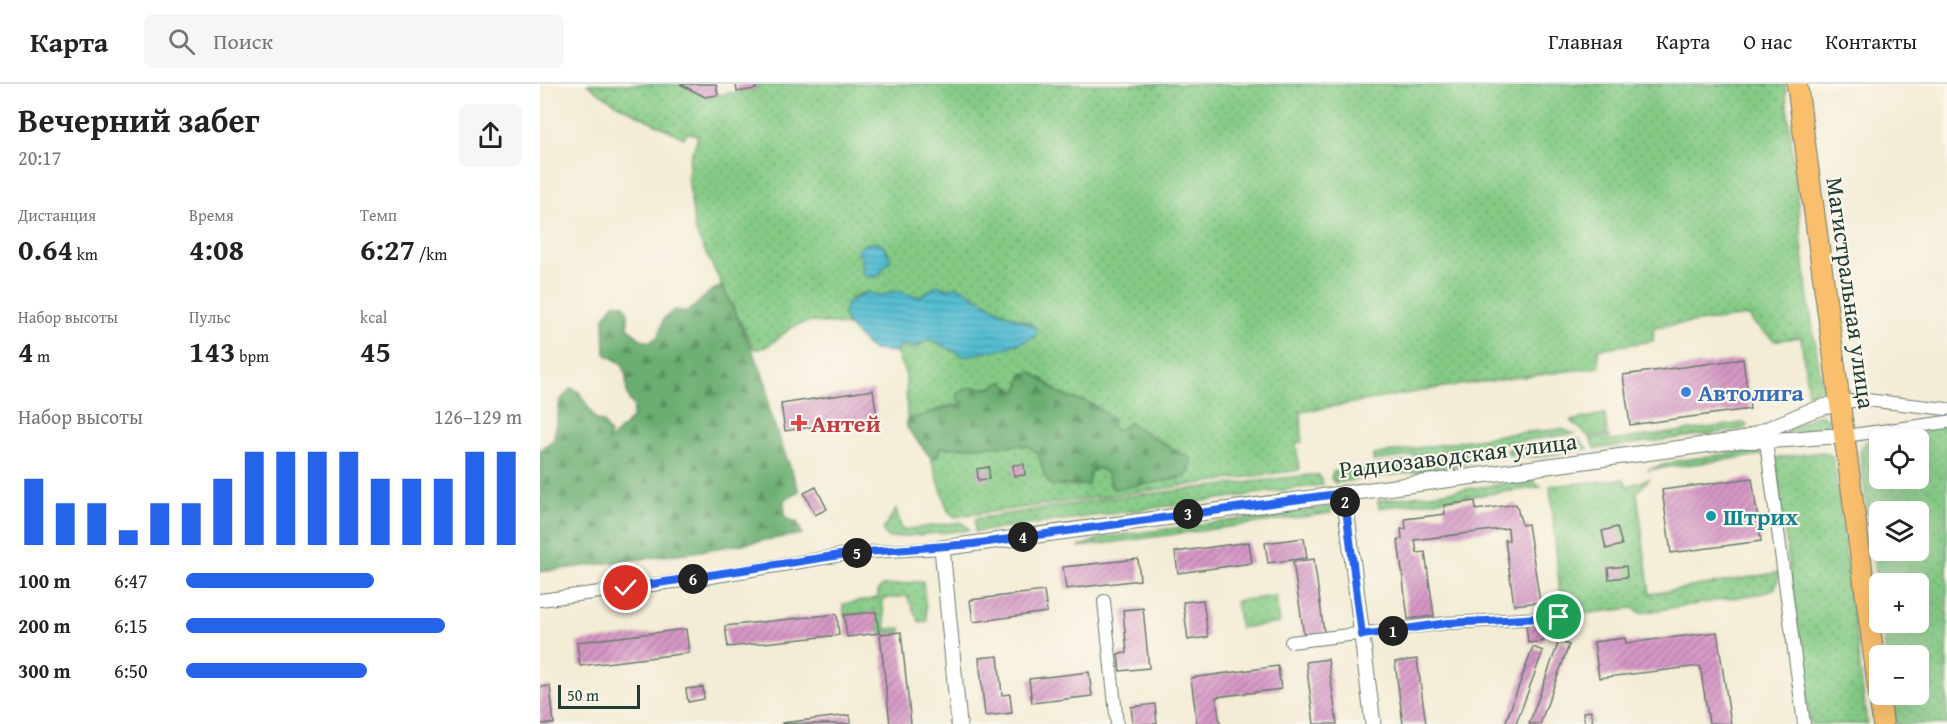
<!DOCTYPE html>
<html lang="ru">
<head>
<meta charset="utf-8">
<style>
  body { margin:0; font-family:"Gentium Book Plus",serif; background:#f6f6f6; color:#222; height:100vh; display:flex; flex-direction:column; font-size:22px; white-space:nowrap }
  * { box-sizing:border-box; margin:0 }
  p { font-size:20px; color:#767676 }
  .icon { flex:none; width:33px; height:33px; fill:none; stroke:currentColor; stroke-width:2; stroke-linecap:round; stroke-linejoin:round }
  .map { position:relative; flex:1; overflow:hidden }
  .drawer { display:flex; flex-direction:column; background:#fff; width:540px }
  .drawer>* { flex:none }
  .tools { position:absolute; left:1329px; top:345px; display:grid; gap:12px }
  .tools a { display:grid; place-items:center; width:60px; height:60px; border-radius:9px; background:#fff; box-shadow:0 6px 24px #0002; font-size:30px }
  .scale { position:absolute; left:18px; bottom:15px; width:82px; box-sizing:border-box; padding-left:6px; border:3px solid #1f3d34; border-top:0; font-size:16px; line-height:21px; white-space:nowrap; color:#1f3d34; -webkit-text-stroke:4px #fbf7ec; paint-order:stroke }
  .pin { position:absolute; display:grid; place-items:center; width:51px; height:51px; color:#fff; margin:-26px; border:3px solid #fff; border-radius:50%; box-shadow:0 2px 6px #0007 }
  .km { position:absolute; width:30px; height:30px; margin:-15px; border-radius:50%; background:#222; color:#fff; font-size:16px; line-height:30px; text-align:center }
  .round { display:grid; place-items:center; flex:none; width:63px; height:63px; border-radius:9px; background:#f6f6f6 }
  .head { display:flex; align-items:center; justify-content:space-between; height:102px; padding:0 18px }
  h1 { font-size:33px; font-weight:700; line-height:45px }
  .metrics { display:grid; grid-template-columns:repeat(3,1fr); gap:9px; height:102px; padding:6px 18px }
  .metrics div { display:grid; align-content:center }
  .metrics b { font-size:30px; font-weight:700 }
  .metrics small { font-size:16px; font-weight:400 }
  .metrics p { font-size:16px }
  .chart { height:168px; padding:12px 18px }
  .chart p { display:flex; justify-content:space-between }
  .chart svg { width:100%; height:108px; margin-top:6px; stroke:#2563eb; stroke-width:6 }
  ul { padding:0 18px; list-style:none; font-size:20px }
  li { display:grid; grid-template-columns:96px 72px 1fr; align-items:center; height:45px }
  li i { height:15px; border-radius:8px; background:#2563eb }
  header { display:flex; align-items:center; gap:36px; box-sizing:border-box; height:84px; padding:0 30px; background:#fff; border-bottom:2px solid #e0e0e0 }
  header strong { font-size:28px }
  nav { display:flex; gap:33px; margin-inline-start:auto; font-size:21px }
  .search { width:420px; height:54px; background:#f6f6f6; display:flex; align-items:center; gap:15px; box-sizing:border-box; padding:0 21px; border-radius:9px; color:#767676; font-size:22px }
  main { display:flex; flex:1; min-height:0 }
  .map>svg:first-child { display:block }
  .grass { fill:url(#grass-dots); stroke:#52845c; stroke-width:1.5; fill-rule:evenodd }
  .forest { fill:url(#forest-firs); stroke:#457653; stroke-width:1.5 }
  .water { fill:url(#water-rules); stroke:#3a7e84; stroke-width:1.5 }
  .building { fill:url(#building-hatch) }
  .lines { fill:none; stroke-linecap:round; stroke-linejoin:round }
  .minor-casing { stroke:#697a6d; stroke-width:14 }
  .tertiary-casing { stroke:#697a6d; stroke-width:17 }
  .trunk-casing { stroke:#697a6d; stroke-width:22 }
  .minor { stroke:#fff; stroke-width:12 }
  .tertiary { stroke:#fff; stroke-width:15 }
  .trunk { stroke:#f9bf6d; stroke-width:20 }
  .route-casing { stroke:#fff; stroke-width:12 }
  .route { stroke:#2563eb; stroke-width:8 }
  .shop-dot { fill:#3f7fe0; stroke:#fbf7ec; stroke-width:2 }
  .health-dot { fill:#e0444e; stroke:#fbf7ec; stroke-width:2 }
  .culture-dot { fill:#0f9aa8; stroke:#fbf7ec; stroke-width:2 }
  .labels { text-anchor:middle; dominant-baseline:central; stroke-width:4.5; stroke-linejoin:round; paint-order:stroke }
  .street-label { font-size:24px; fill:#1f3d34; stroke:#fbf7ec }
  .shop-label { font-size:24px; font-weight:bold; fill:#366cbe; stroke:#fbf7ec; text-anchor:start }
  .health-label { font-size:24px; font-weight:bold; fill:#be3a42; stroke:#fbf7ec; text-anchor:start }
  .culture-label { font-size:24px; font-weight:bold; fill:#0d838f; stroke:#fbf7ec; text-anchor:start }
</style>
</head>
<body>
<header>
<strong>Карта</strong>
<div class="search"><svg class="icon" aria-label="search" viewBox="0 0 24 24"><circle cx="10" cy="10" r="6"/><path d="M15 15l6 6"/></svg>Поиск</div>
<nav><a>Главная</a><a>Карта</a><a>О нас</a><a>Контакты</a></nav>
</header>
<main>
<section class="drawer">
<div class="head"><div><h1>Вечерний забег</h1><p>20:17</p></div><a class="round"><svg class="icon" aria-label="share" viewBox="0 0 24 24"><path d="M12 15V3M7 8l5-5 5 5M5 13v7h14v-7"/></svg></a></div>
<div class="metrics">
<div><p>Дистанция</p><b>0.64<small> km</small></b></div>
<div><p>Время</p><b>4:08</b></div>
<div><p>Темп</p><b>6:27<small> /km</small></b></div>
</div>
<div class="metrics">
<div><p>Набор высоты</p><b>4<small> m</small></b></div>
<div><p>Пульс</p><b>143<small> bpm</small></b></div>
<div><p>kcal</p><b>45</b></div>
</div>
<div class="chart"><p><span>Набор высоты</span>126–129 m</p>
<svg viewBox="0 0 160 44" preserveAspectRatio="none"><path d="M5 44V17M15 44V27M25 44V27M35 44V38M45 44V27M55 44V27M65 44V17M75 44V6M85 44V6M95 44V6M105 44V6M115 44V17M125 44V17M135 44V17M145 44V6M155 44V6"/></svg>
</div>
<ul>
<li><b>100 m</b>6:47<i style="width:56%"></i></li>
<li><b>200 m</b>6:15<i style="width:77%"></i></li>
<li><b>300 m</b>6:50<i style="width:54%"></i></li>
</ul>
</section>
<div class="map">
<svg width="1407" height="640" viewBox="0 0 1407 640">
  <defs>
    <pattern id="grass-dots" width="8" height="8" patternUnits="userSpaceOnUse" patternTransform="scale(1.5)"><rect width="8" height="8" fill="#84ca85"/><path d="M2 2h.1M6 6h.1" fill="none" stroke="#6ba56e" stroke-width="1.8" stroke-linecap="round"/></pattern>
    <pattern id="forest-firs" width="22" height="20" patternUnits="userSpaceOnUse" patternTransform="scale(1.5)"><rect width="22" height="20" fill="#6bae72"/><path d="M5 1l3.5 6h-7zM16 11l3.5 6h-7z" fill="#578f5e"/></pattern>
    <pattern id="water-rules" width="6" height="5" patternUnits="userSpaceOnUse" patternTransform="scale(1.5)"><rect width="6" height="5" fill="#56bed3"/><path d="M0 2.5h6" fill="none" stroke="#479cac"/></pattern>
    <pattern id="building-hatch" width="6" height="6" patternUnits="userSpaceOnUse" patternTransform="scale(1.5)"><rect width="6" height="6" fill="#d697c5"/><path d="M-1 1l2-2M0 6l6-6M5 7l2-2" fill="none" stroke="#ad7ca1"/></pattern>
  </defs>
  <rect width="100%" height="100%" fill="#fbf7ec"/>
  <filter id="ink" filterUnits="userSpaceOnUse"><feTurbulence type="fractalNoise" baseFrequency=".0167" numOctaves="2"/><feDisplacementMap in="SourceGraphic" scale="12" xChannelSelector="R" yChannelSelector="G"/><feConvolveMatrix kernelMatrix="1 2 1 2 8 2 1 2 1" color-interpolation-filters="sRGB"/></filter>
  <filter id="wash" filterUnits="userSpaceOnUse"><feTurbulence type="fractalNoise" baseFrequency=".008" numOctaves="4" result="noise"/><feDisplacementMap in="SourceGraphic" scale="24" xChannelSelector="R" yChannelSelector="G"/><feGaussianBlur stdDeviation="1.35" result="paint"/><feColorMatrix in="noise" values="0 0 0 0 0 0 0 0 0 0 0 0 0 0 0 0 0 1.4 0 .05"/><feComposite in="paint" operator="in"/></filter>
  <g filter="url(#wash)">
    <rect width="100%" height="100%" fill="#f3ecd6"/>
    <!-- grass -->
    <g class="grass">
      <path d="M47,0h93l25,13 51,-8 -1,-5h1030l23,215 15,89 -15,6 -7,-57 -26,4 -21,-17 -5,-8 -95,11 -1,14 -55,8 1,18 -155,20 -143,25 1,30 -6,1 3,27 -344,47 -7,-6 -17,-53 6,-1 3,-9 84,-3c25,8 12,26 27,40l28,1 10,-8 1,-6 7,-4c14,4 10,11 16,21l70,-11 7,-6v-13l-61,-36 -12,8 -5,-5 1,-7 -21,-15 -30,-9 -20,-17 -20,-4 -4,17 -20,-8 -32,20 -22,4 -37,15 -1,-47 -10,-23 4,-6 17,1 9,-7h6l32,16 38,-7 33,-12 -3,-13 -32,-13 -43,-25 -11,3 -8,-3 -19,11 -24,-6 -13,5 -20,-3 -12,7 -4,18 2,8c-7,-1 -38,-5 -44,-3 -20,3 -30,27 -50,26l-59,-118 -7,-55 2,-18 8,-20 -3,-4 -8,-1 -3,5 -66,-33zM339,159l9,8 -7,20 -20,-6 1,-19z"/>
      <path d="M1065,330l2,20 -19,2 -17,-15z"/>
      <path d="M1281,330l8,6 -5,8 -52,7z"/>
      <path d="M1203,339l4,2 -2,4 -150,20 -5,-11 19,-2 1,5z"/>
      <path d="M1407,340v300h-52l-4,-29 27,-1v-38l-32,-1 -4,-32 36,-1v-38h-38l-1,18 -19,-149 5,-10 9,-6zM1340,356h38v38h-38zM1340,428h38v38h-38z"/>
      <path d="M1022,345l12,5 -201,27v-6l134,-21z"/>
      <path d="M1039,355l9,10 -51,8 -28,-2 -2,-4 3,-3z"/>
      <path d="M1216,366l6,5 -115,15 29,-9z"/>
      <path d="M1283,368l9,4 2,6 33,262h-57l-35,-266z"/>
      <path d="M926,369l8,7 -23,7 -77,10 -1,-9 2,-2z"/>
      <path d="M823,384l3,10 -31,5 -4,-5 2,-6z"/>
      <path d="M770,391h9l4,10 -348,47v-13l137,-21z"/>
      <path d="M1084,395l3,7 22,-7 -12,13 13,102 131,-22 -6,16 -11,5 -123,20 -8,-5 -61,7 -11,-9 -11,-120z"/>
      <path d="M992,396l10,7 -163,21 -1,-7z"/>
      <path d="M790,423l1,6 -252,34 22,-9z"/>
      <path d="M356,425l6,21 60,-8 7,8 -81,8 -5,-8z"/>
      <path d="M383,497l4,40 -8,1 -12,-26 -25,3 4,30 15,-1v4l-21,2 -4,-22 -32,3 -1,-11 35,-6v-8l5,-4z"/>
      <path d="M736,512l3,27 -39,5 -4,-27z"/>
    </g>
    <!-- forest -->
    <g class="forest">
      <path d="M182,202l37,79 8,21 2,25 30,80 -15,9 1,17 13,6 4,11 -108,18 -154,20v-122l14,-11 6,-38 11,-13 8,4 17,28 7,2 7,12 -2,8 24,-24 2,-12c-13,-12 -3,-28 -12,-42 -4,-4 -12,-6 -17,-10l-1,-37 10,-13h10l4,9v14l11,11 9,4 10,-5 6,-19 11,-8 13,2 23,-21z"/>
      <path d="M492,288l30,23 30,9 21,15 -1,7 5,5 12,-8 62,36 -1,13c-11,9 -59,14 -77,17 -6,-10 -2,-17 -16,-21l-7,4 -2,13h-37c-15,-14 -2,-32 -27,-40l-84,3 -3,9 -6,1 -24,-30v-6l5,-4 53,-15 -7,-3 -1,-5c10,-10 21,-8 33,-6l8,-6 5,-1 11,10 4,-1 4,-17z"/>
    </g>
    <!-- water -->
    <g class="water">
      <path d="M334,158l10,4 7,14 -10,11v3l-7,4 -11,-3 -1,-17 -5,-6 5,-6z"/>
      <path d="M398,201l8,4 11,-3 43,25 37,17 -2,9 -33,12 -38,7 -32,-16h-6l-14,9 -8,-5 -4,1 -4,7 -23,-2 -5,-3 -22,-24 -2,-10 3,-10 20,-11 14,4 14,-5 24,6z"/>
    </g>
    <g id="blocks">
      <!-- building -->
      <g class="building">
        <path d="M140,0h36l2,11 -13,2z"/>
        <path d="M196,0h19l1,5 -19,3z"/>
        <path d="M1203,275l7,50 -120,16 -7,-50z"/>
        <path d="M333,306l4,27 -92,14 -4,-27z"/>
        <path d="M484,380l1,11 -11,1 -1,-11z"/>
        <path d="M449,383v12l-11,1 -1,-11z"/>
        <path d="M1212,394l9,63 -90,12 -9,-63z"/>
        <path d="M276,403l11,22 -12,6 -11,-22z"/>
        <path d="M935,417l1,9 40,-6 6,21 6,-1 12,78 -26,3 -9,-65h4l-1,-12 -93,12 2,13 8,-1 9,64 -26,3 -10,-79 4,-1 -1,-10h5l-1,-10 40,-5 -1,-9z"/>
        <path d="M1077,443l5,18 -16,4 -4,-18z"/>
        <path d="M764,454l3,20 -39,5 -3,-20z"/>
        <path d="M709,458l3,21 -74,10 -3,-21z"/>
        <path d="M598,475l2,21 -74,9 -3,-22z"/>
        <path d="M774,475l10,74 -20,3 -11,-74z"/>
        <path d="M1086,482l1,11 -18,2 -1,-11z"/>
        <path d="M504,507l3,21 -74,10 -3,-22z"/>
        <path d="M663,516l5,37 -20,3 -5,-38z"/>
        <path d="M603,524l6,60 -29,3 -2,-17 9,-1 -4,-43z"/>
        <path d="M336,528l3,21 -32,4 -3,-22z"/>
        <path d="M297,530l2,21 -111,12 -3,-21z"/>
        <path d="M1016,539l1,10 -10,1 -1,-10z"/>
        <path d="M1003,540l1,17 -16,2 -2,-18z"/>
        <path d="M146,545l3,24 -109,13 -3,-24z"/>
        <path d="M361,548l10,92h-21l-10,-90z"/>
        <path d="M1177,548l14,92 -22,-1 -9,-57 -101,12 -5,-36 31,-4 1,5z"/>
        <path d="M1019,557l10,4 -29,79h-11z"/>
        <path d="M993,563l10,4 -27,73h-11z"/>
        <path d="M458,572l4,39 8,-1 2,19 -27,3 -6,-58z"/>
        <path d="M788,575l9,65h-23l-8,-62z"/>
        <path d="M877,575l9,65h-23l-8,-62z"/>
        <path d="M738,582l3,23 -65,8 4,27h-23l-6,-46z"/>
        <path d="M549,588l3,24 -60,7 -3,-24z"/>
        <path d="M10,602l4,38h-14v-37z"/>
        <path d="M163,603l1,12 -16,3 -2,-13z"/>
        <path d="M615,620l2,20h-24l-2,-17z"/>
        <path d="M1051,627l2,13h-8l-2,-12z"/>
        <path d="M310,631l1,9h-69v-1z"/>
      </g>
    </g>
  </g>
  <g filter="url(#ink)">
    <use href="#blocks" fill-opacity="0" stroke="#697a6d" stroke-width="1.5"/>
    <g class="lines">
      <defs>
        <g id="minor">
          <path d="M1300,318l26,-2 81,9"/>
          <path d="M1305,352l102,-14"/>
          <path d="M1226,358l38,282"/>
          <path d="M0,516l171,-23 142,-24 89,-5"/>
          <path d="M564,517l13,123"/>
          <path d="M751,558l156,-19 112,-6"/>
        </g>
        <g id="tertiary">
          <path d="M1204,355l64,-27 32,-10"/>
          <path d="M804,409l29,231"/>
          <path d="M419,640l-17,-176 799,-108c35,3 69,-4 104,-4"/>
        </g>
        <path id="trunk" d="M1257,0l86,640"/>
      </defs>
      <!-- minor casing -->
      <use href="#minor" class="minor-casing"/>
      <!-- tertiary casing -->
      <use href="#tertiary" class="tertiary-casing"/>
      <!-- trunk casing -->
      <use href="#trunk" class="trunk-casing"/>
      <!-- minor -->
      <use href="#minor" class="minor"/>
      <!-- tertiary -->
      <use href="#tertiary" class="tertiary"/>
      <!-- trunk -->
      <use href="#trunk" class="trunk"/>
    </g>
  </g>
  <g class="lines" filter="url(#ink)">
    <defs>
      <path id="route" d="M86,504l227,-35 120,-9 371,-51 18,142 86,-12 111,-6"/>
    </defs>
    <!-- route casing -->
    <use href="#route" class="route-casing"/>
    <!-- route -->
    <use href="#route" class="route"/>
  </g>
  <!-- markers -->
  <circle class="shop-dot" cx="1146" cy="308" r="6"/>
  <path class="health-dot" d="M256 330h6v6h6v6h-6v6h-6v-6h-6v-6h6z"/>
  <circle class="culture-dot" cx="1171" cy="432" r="6"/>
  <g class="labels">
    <!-- street labels -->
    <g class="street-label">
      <text transform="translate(1311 209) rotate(82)">Магистральная улица</text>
      <text transform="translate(918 371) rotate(-7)">Радиозаводская улица</text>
    </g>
    <!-- shop labels -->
    <g class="shop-label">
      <text x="1158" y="308">Автолига</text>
    </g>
    <!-- health labels -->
    <g class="health-label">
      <text x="271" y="339">Антей</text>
    </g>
    <!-- culture labels -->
    <g class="culture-label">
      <text x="1183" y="432">Штрих</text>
    </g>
  </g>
</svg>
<div class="tools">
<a><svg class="icon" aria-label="locate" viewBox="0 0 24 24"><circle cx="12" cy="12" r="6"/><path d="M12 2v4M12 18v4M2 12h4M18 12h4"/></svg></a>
<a><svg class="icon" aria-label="layers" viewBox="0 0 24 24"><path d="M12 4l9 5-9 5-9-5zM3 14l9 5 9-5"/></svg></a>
<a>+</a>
<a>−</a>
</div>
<div class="scale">50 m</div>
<div class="pin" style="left:1019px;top:533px;background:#1e9e55"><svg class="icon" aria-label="arrive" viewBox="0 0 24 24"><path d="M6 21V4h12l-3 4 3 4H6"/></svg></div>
<div class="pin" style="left:86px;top:504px;background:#d93025"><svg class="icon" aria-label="check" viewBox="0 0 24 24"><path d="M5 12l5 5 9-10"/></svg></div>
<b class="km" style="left:853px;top:547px">1</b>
<b class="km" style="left:805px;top:418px">2</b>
<b class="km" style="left:648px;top:430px">3</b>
<b class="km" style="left:483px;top:453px">4</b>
<b class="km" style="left:317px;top:469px">5</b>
<b class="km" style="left:153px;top:495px">6</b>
</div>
</main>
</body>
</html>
